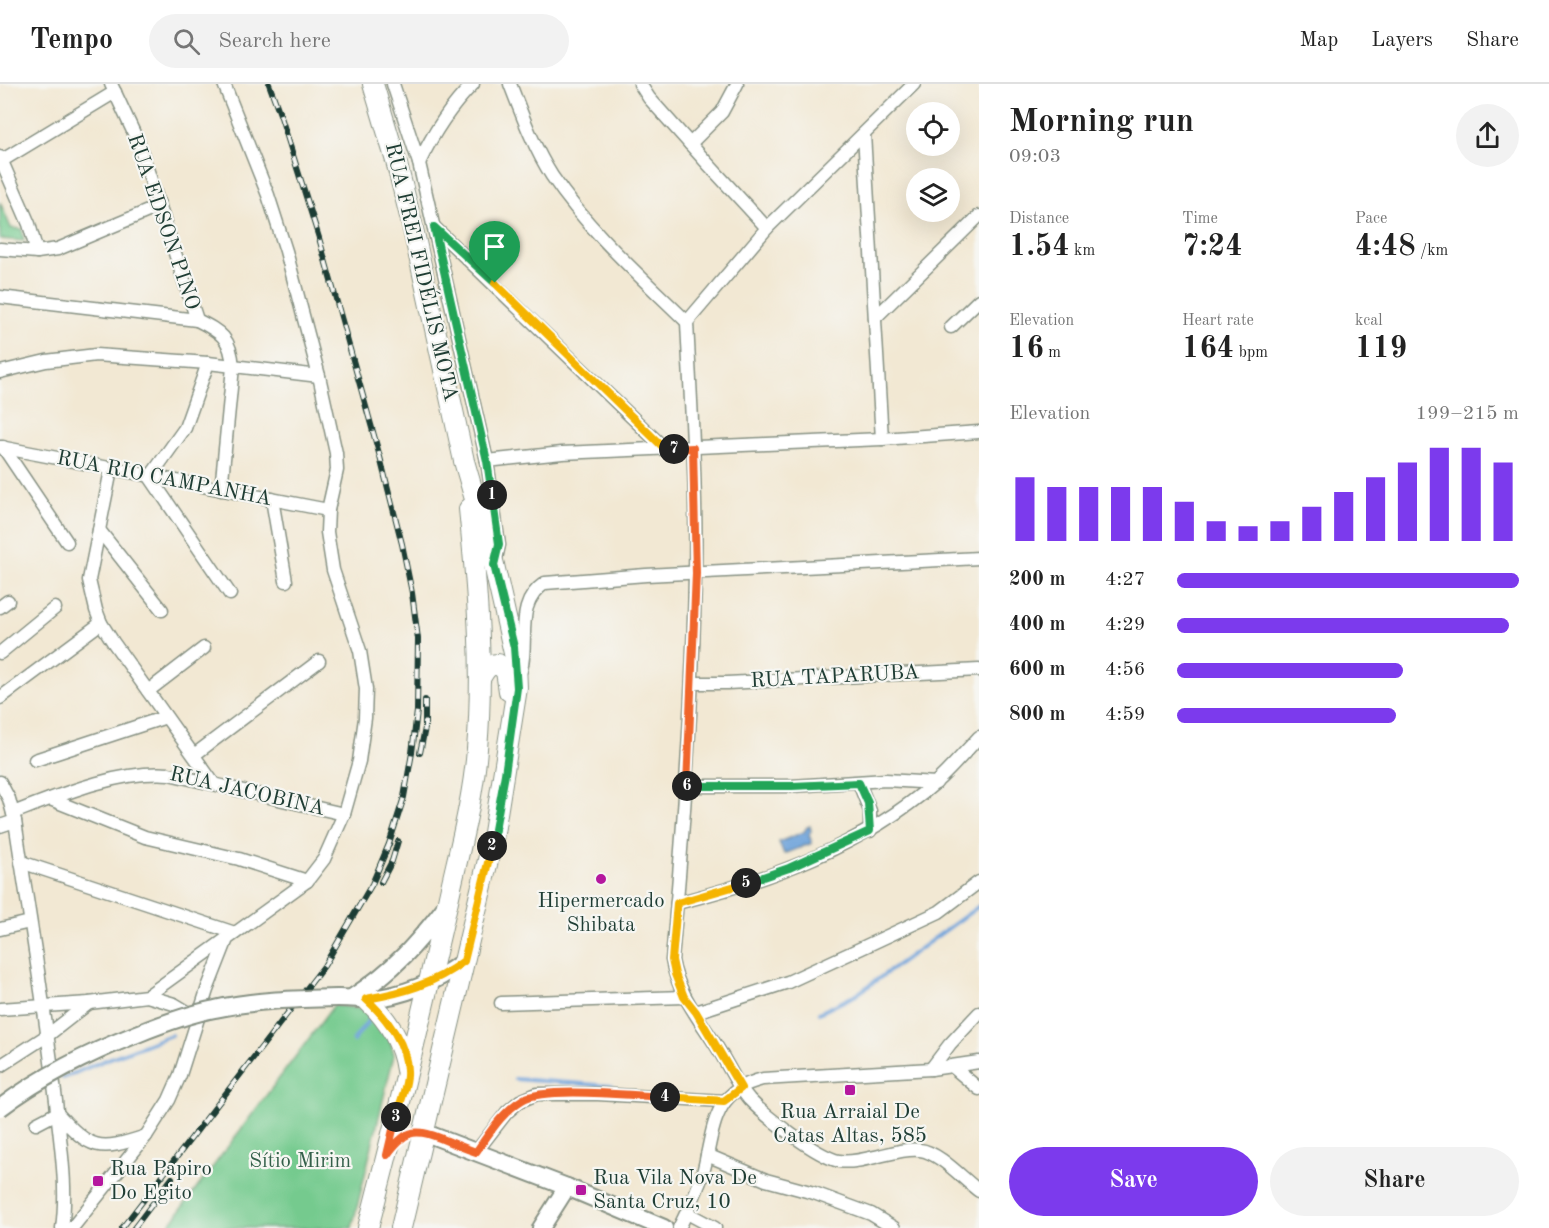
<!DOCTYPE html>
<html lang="en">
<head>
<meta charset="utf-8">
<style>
  body { margin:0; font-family:"Old Standard TT",serif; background:#f2f2f2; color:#222; height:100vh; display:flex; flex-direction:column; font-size:22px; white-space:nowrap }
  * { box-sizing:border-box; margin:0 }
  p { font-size:20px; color:#767676 }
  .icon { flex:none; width:33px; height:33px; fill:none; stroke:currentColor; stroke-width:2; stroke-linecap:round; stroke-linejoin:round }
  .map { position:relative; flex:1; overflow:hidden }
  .panel { display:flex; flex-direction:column; background:#fff; width:570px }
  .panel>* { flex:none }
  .tools { position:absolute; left:906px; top:18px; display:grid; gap:12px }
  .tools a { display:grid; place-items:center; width:54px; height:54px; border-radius:50%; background:#fff; box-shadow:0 6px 24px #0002; font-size:30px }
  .pin { position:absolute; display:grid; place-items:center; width:51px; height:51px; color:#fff; margin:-62px -26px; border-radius:50% 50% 50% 0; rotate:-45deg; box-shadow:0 0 6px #0007 }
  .pin .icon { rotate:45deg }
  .km { position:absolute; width:30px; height:30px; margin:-15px; border-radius:50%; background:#222; color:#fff; font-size:16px; line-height:30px; text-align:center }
  .round { display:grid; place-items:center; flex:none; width:63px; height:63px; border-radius:32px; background:#f2f2f2 }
  .headline { display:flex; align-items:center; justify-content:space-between; height:102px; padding:0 30px }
  h1 { font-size:33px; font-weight:800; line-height:45px }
  .stats { display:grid; grid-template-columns:repeat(3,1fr); gap:9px; height:102px; padding:6px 30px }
  .stats div { display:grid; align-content:center }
  .stats b { font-size:30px; font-weight:800 }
  .stats small { font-size:16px; font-weight:400 }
  .stats p { font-size:16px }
  .chart { height:168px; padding:12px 30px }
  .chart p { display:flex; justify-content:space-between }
  .chart svg { width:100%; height:108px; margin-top:6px; stroke:#7c3aed; stroke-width:6 }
  .primary-button { display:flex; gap:12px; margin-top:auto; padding:12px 30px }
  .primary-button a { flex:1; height:69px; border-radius:36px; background:#7c3aed; color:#fff; font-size:24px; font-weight:800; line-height:69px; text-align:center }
  .primary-button a+a { background:#f2f2f2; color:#222 }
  ul { padding:0 30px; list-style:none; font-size:20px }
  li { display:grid; grid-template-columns:96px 72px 1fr; align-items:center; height:45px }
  li i { height:15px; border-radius:8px; background:#7c3aed }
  header { display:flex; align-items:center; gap:36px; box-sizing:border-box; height:84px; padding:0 30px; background:#fff; border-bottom:2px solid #e0e0e0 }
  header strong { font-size:28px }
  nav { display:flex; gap:33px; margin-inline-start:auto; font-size:21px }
  .search { width:420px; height:54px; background:#f2f2f2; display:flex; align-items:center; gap:15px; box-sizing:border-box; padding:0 21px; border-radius:33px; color:#767676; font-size:22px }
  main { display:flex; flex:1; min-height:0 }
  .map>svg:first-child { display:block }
  .green { fill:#74ca8e; stroke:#4a8461; stroke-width:1.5 }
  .water { fill:#6da2da; stroke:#467087; stroke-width:1.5 }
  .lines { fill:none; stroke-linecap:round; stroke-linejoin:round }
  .stream { stroke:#6da2da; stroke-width:4 }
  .minor-casing { stroke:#889284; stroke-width:15 }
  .tertiary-casing { stroke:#889284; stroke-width:20 }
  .primary-casing { stroke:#889284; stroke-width:22 }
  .minor { stroke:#fff; stroke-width:12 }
  .tertiary { stroke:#fff; stroke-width:16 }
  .primary { stroke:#fff; stroke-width:20 }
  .rail-casing { stroke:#1f3d34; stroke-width:6 }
  .rail { stroke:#f6f6f2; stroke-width:4; stroke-dasharray:11; stroke-linecap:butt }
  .tertiary-bridge-casing { stroke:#889284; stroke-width:20; stroke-linecap:butt }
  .tertiary-bridge { stroke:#fff; stroke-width:16 }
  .split-1-casing { stroke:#fff; stroke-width:12 }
  .split-2-casing { stroke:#fff; stroke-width:12 }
  .split-3-casing { stroke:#fff; stroke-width:12 }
  .split-4-casing { stroke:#fff; stroke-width:12 }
  .split-5-casing { stroke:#fff; stroke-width:12 }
  .split-6-casing { stroke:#fff; stroke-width:12 }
  .split-7-casing { stroke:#fff; stroke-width:12 }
  .split-8-casing { stroke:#fff; stroke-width:12 }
  .split-1 { stroke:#22a559; stroke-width:8 }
  .split-2 { stroke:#22a559; stroke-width:8 }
  .split-3 { stroke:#f5b400; stroke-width:8 }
  .split-4 { stroke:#f0652b; stroke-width:8 }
  .split-5 { stroke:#f5b400; stroke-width:8 }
  .split-6 { stroke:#22a559; stroke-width:8 }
  .split-7 { stroke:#f0652b; stroke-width:8 }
  .split-8 { stroke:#f5b400; stroke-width:8 }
  .poi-dot { fill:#b5179e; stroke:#f6f6f2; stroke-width:2 }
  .labels { text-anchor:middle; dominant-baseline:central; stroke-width:4.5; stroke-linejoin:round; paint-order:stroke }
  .street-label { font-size:21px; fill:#1f3d34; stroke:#f6f6f2 }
  .poi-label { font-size:21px; fill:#1f3d34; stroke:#f6f6f2 }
  .park-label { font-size:21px; fill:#34604a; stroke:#f6f6f2 }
</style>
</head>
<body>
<header>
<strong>Tempo</strong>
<div class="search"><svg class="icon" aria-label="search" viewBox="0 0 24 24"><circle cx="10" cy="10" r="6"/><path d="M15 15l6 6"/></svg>Search here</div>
<nav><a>Map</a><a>Layers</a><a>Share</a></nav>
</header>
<main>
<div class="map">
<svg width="979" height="1144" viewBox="0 0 979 1144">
  <rect width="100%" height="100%" fill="#f6f6f2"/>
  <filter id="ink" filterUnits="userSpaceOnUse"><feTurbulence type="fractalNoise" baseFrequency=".0167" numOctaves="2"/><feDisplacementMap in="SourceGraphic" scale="12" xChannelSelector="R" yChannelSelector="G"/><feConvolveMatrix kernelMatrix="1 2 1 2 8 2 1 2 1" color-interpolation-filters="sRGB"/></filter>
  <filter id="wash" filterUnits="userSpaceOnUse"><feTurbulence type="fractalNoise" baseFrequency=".008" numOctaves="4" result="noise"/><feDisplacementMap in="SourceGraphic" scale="24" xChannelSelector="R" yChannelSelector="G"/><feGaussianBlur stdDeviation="1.35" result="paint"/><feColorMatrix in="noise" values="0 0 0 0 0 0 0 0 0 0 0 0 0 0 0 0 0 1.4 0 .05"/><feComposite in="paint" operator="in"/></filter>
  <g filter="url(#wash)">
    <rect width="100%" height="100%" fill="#f2e8d3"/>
    <!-- green -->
    <g class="green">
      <path d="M0,118l11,26 11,1 2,12 -24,-2z"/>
      <path d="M334,921l28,4 23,10 9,36 -42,173h-185z"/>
    </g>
    <!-- water -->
    <path class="water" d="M810,742l1,5 -2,4 3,8 -28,11 -5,-12 25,-10 3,-5z"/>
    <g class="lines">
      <!-- stream -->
      <g class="stream">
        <path d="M819,929l37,-18 123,-89"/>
        <path d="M353,957l18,-24"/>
        <path d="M63,994l45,-19 63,-24"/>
        <path d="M515,995l96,7"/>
      </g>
    </g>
  </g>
  <g filter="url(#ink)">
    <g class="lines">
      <defs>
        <g id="minor">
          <path d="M111,0l28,60 58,176c24,12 34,18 36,47l-12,123"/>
          <path d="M393,0l26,79 68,298 12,84 -3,14"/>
          <path d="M510,0c12,31 24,64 42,92 37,55 88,100 135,146"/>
          <path d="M640,0l9,14 59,66 59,64"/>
          <path d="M914,0l-147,144 -80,94c4,84 10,169 8,253 -2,129 -12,257 -23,385 6,35 30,62 48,92 9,15 17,33 29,47 16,17 67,57 90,62 13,2 27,-2 40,-5 13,-3 28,-8 41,-6 19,2 44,30 59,41"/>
          <path d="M864,50l18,305"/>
          <path d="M690,60l32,-32 15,-28"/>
          <path d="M0,73l29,67 8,28"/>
          <path d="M1,77l114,-69"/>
          <path d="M419,79c14,-30 30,-55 54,-79"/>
          <path d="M434,143l232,223"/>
          <path d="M0,165l37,3 21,-3 102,-43"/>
          <path d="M0,213l197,23"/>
          <path d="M875,234l104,-102"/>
          <path d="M951,243l28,-27"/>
          <path d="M208,279l-23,65 -35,49 80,117"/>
          <path d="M0,288l46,-11 50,-6 112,8 111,13"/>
          <path d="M0,363l328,63"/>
          <path d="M3,363l64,95"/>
          <path d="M487,377l75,-8 320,-14 97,-7"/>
          <path d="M111,386l-22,110 7,30 5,13 12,19 101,142"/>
          <path d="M272,415l14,82"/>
          <path d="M99,446l63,80"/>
          <path d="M0,523l8,-6"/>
          <path d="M0,569l55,-45"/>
          <path d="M521,586c8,-32 -7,-66 24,-87l101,-8 333,-17"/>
          <path d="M692,599h35l252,-13"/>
          <path d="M148,607l56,-43"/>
          <path d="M0,614l101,-75"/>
          <path d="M194,671l125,-94"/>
          <path d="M35,676l131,-43"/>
          <path d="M0,698l9,17 6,22c14,93 30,187 41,280 4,42 12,85 6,127"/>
          <path d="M859,699l11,28v20"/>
          <path d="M686,702h106l94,-6 50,3"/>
          <path d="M50,715l95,38 94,22 68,22"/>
          <path d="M13,729c47,-18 106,-43 156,-39l175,40"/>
          <path d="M0,742l15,-5"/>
          <path d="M21,778l214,71"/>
          <path d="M677,819c92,-23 186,-57 258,-120 16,-14 30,-31 44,-46"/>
          <path d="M0,845l30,-7"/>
          <path d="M147,912l79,-57"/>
          <path d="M501,919l183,-6"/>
          <path d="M0,925l89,-6 58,-7 27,8 20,12"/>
          <path d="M696,928l92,-30 78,-36 73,-34 40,-30"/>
          <path d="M0,982l48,-31 41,-32"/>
          <path d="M953,983l26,22"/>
          <path d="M931,985l19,-25 29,-31"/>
          <path d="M57,1029c34,37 41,39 89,23"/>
          <path d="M36,1040l21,-11"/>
          <path d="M476,1068l31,-40 13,-11 17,-7h61l126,7"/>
          <path d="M707,1071l59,25 48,13 57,21 23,14"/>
          <path d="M687,1129l28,15"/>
          <path d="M72,1144l74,-92 23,-36 11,-25 27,-85 20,-51 80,-58 17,-22 20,-45 15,-53 6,-43 1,-29 -6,-38 -27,-81 -6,-38 1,-22 9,-40 -1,-17 -17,-77 -33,-125 -18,-56 -44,-111"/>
          <path d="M679,1144c9,-18 18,-36 24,-55 11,-42 8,-82 60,-94l168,-10 48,-7"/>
        </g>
        <g id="tertiary">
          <path d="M353,913c41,-27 64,-53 93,-91"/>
          <path d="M338,914c10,0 19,1 29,1 35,-2 70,-17 97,-38"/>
          <path d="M423,1048l144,55 97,41"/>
          <path d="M541,1144l26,-41"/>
        </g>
        <g id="primary">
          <path d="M373,0l23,77 16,63 52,237 30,104 22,97 1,26 -24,151 -92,389"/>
          <path d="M480,595c4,-8 8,-15 18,-15l8,7 3,20"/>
          <path d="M366,915c22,20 36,42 40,71"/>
          <path d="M368,1144c28,-107 54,-215 79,-323 11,-51 26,-103 30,-156 7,-80 0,-161 -8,-240"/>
        </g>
      </defs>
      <!-- minor casing -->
      <use href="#minor" class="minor-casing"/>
      <!-- tertiary casing -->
      <use href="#tertiary" class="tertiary-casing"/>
      <!-- primary casing -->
      <use href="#primary" class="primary-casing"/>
      <!-- minor -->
      <use href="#minor" class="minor"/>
      <!-- tertiary -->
      <use href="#tertiary" class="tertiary"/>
      <!-- primary -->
      <use href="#primary" class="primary"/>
      <defs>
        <g id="rail">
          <path d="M420,669l5,-25v-28"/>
          <path d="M381,798l11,-21 6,-20"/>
          <path d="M122,1144l202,-262 48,-82 17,-40 15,-47 8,-44 5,-42 1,-72 -6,-46 -10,-49 -22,-87 -61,-219 -38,-121 -12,-33"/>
          <path d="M134,1144l38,-50"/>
        </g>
      </defs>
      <!-- rail casing -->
      <use href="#rail" class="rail-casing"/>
      <!-- rail -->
      <use href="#rail" class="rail"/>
      <defs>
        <path id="tertiary-bridge" d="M0,1024c42,-32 87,-54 137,-74 25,-10 51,-20 78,-25 40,-9 82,-10 123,-11"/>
      </defs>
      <!-- tertiary-bridge casing -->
      <use href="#tertiary-bridge" class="tertiary-bridge-casing"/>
      <!-- tertiary-bridge -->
      <use href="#tertiary-bridge" class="tertiary-bridge"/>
    </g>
  </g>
  <g class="lines" filter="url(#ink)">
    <defs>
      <path id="split-1" d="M492,411l-5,-34 -53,-234 61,56"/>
      <path id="split-2" d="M492,762l13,-72 12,-86 -3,-41 -20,-82 5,-21 -7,-49"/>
      <path id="split-3" d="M396,1033c4,-13 10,-28 11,-41 2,-30 -20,-58 -41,-77 36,-6 68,-15 98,-38l28,-115"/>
      <path id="split-4" d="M396,1033l-9,38c17,-23 26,-28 53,-17 12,5 24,10 36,14 13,-18 26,-40 46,-52 23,-14 113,-4 143,-3"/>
      <path id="split-5" d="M665,1013l59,4 17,-13 -45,-76 -12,-15 -9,-23 -3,-14 5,-57 69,-20"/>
      <path id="split-6" d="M687,702h105l67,-3 9,20 2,28 -81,37 -43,15"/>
      <path id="split-7" d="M674,365l19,-1 3,125 -9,213"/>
      <path id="split-8" d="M495,199l171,167 8,-1"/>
    </defs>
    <!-- split-1 casing -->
    <use href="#split-1" class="split-1-casing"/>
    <!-- split-2 casing -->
    <use href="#split-2" class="split-2-casing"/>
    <!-- split-3 casing -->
    <use href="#split-3" class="split-3-casing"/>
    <!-- split-4 casing -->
    <use href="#split-4" class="split-4-casing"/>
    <!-- split-5 casing -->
    <use href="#split-5" class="split-5-casing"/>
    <!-- split-6 casing -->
    <use href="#split-6" class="split-6-casing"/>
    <!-- split-7 casing -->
    <use href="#split-7" class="split-7-casing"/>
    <!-- split-8 casing -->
    <use href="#split-8" class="split-8-casing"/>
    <!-- split-1 -->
    <use href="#split-1" class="split-1"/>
    <!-- split-2 -->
    <use href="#split-2" class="split-2"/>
    <!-- split-3 -->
    <use href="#split-3" class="split-3"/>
    <!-- split-4 -->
    <use href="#split-4" class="split-4"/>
    <!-- split-5 -->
    <use href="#split-5" class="split-5"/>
    <!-- split-6 -->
    <use href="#split-6" class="split-6"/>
    <!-- split-7 -->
    <use href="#split-7" class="split-7"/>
    <!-- split-8 -->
    <use href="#split-8" class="split-8"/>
  </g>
  <!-- markers -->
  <g class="poi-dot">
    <circle cx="601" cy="795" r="6"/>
    <rect x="844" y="1000" width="12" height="12" rx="3"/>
    <rect x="92" y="1091" width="12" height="12" rx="3"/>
    <rect x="575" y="1100" width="12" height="12" rx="3"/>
  </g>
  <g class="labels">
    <!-- street labels -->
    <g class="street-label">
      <text transform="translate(163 138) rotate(71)">RUA EDSON PINO</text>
      <text transform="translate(421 188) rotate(77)">RUA FREI FIDÉLIS MOTA</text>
      <text transform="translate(164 395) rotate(11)">RUA RIO CAMPANHA</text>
      <text transform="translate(835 593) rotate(-3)">RUA TAPARUBA</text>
      <text transform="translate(247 708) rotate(13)">RUA JACOBINA</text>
    </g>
    <!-- poi labels -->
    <g class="poi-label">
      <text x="601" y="817">Hipermercado<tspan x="601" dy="24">Shibata</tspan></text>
      <text x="850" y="1028">Rua Arraial De<tspan x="850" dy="24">Catas Altas, 585</tspan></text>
      <text x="110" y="1085" text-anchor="start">Rua Papiro<tspan x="110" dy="24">Do Egito</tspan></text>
      <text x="593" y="1094" text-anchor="start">Rua Vila Nova De<tspan x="593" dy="24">Santa Cruz, 10</tspan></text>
    </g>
    <!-- park labels -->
    <g class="park-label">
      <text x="300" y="1077">Sítio Mirim</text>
    </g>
  </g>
</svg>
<div class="tools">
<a><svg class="icon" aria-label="locate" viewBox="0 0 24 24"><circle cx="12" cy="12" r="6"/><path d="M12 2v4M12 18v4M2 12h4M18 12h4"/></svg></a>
<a><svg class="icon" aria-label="layers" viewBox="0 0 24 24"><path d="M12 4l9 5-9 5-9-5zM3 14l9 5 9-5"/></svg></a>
</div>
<div class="pin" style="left:495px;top:199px;background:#1e9e55"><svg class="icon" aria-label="arrive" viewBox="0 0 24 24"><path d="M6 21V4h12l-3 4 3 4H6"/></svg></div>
<b class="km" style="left:492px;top:411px">1</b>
<b class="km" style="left:492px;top:762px">2</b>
<b class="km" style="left:396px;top:1033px">3</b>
<b class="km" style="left:665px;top:1013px">4</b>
<b class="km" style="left:746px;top:799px">5</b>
<b class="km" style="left:687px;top:702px">6</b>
<b class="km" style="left:674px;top:365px">7</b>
</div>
<section class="panel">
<div class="headline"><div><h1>Morning run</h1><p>09:03</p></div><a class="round"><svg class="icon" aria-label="share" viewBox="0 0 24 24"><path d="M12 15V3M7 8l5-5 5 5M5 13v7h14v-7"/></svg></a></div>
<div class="stats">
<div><p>Distance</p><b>1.54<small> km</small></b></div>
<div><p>Time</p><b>7:24</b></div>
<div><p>Pace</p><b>4:48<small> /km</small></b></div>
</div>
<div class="stats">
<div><p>Elevation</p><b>16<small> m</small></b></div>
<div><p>Heart rate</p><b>164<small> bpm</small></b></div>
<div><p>kcal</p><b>119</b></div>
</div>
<div class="chart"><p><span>Elevation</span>199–215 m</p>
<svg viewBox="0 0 160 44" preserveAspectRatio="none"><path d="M5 44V18M15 44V22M25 44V22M35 44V22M45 44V22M55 44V28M65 44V36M75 44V38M85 44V36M95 44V30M105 44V24M115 44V18M125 44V12M135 44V6M145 44V6M155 44V12"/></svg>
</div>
<ul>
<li><b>200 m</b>4:27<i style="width:100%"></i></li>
<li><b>400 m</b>4:29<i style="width:97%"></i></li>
<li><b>600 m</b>4:56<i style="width:66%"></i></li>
<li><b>800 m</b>4:59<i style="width:64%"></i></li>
</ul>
<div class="primary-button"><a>Save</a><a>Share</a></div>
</section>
</main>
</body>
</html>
